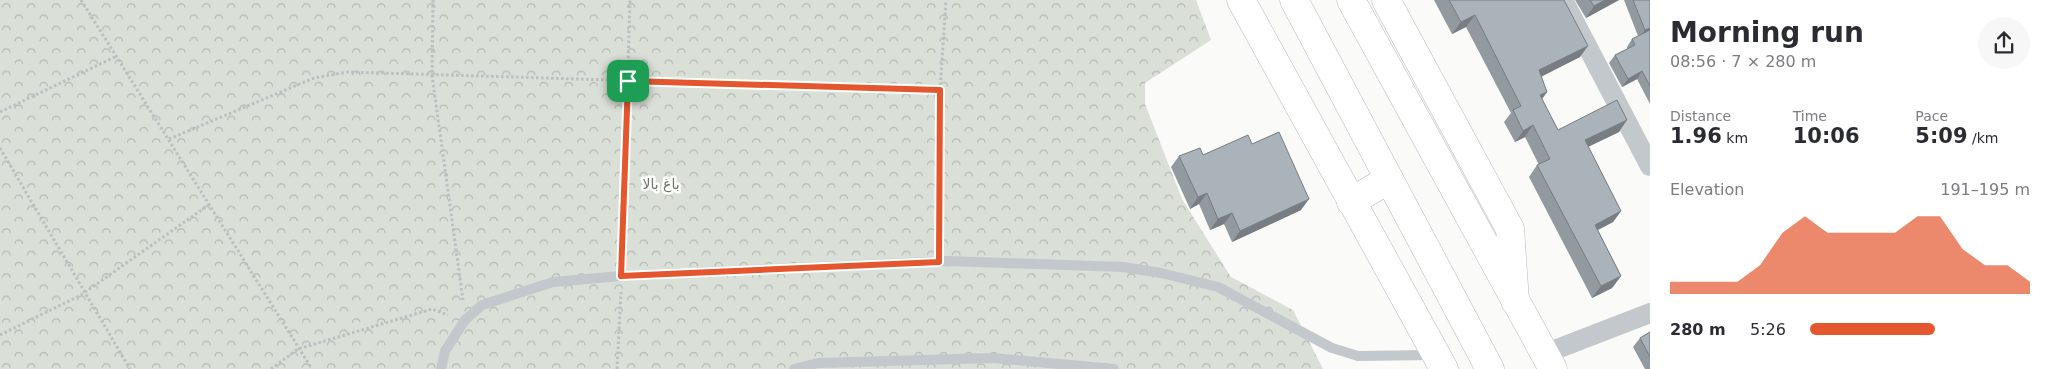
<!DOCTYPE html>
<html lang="en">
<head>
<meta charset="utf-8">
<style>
  body { margin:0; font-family:"DejaVu Sans",Cairo,sans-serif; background:#f7f7f7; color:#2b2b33; height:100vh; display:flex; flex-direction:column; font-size:19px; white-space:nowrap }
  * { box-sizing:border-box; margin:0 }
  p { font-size:16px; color:#7c7c81 }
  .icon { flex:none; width:28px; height:28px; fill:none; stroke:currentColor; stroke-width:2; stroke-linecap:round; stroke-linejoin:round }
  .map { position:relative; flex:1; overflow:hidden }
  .details { display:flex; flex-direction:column; background:#fff; width:400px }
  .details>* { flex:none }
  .pin { position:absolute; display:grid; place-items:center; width:42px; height:42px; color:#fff; margin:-21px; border-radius:10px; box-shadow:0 2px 8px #0006 }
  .round { display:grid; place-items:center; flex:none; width:52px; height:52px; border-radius:26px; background:#f7f7f7 }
  .headline { display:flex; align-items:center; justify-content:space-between; height:85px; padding:0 20px }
  h1 { font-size:28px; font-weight:800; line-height:38px }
  .stats { display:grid; grid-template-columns:repeat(3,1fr); gap:8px; height:85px; padding:5px 20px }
  .stats div { display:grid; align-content:center }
  .stats b { font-size:21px; font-weight:800 }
  .stats small { font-size:14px; font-weight:400 }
  .stats p { font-size:14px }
  .chart { height:140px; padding:10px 20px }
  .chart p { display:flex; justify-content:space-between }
  .chart svg { width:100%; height:90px; margin-top:5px; fill:#e4572e; opacity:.7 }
  ul { padding:0 20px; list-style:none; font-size:16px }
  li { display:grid; grid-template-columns:80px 60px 1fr; align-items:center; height:38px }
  li i { height:12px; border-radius:6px; background:#e4572e }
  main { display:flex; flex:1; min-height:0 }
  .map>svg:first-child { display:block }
  .park { fill:url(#park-crowns) }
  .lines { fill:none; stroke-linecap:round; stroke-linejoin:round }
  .secondary-casing { stroke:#b3babf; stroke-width:29 }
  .primary-casing { stroke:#b5babe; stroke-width:29 }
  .path { stroke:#bbbfc2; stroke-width:3; stroke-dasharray:2.5 2.5; stroke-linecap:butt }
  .lane { stroke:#c3c8cc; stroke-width:10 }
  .street { stroke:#c3c8cc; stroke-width:20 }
  .secondary { stroke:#fff; stroke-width:28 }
  .primary { stroke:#fff; stroke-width:28 }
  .wall { fill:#929a9f }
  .shaded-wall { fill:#777d82 }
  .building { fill:#aab3b9; stroke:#777d82 }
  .route-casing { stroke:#fff; stroke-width:10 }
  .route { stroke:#e4572e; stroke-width:6 }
  .labels { text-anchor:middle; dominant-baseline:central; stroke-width:5; stroke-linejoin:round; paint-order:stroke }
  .park-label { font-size:14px; fill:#687a64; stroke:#fff }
</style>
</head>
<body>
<main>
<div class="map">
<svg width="1650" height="369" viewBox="0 0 1650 369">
  <defs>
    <pattern id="park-crowns" width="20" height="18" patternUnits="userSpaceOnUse" patternTransform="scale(1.25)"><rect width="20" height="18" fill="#dadfd7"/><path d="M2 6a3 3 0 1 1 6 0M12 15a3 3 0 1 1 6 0" fill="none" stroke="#b4b9b4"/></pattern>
  </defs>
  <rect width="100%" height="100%" fill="#fafaf8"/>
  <!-- park -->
  <path class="park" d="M0,0h1196l15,40 -66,43v21l37,95 49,78 62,33 30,59h-1323z"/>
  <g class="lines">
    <defs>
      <g id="secondary">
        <path d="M1241,0l203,369"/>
        <path d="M1386,0l124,229 5,72"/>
      </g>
      <g id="primary">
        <path d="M1294,0l196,369"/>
        <path d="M1351,0l202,369"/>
        <path d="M1351,202l38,-23"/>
      </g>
    </defs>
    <!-- secondary casing -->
    <use href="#secondary" class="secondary-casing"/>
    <!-- primary casing -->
    <use href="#primary" class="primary-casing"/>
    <!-- path -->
    <g class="path">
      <path d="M81,0l231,369"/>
      <path d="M433,0l-1,75 31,225"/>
      <path d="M940,90l6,-90"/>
      <path d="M0,112l117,-56"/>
      <path d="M169,139l145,-61 34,-6 592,18 -1,155"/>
      <path d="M0,148l130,221"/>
      <path d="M622,258l8,-258"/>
      <path d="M0,335l81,-40 129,-91"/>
      <path d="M271,369l27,-20 134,-40 16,6"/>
      <path d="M617,369l4,-77"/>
    </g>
    <!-- lane -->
    <g class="lane">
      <path d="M441,369l4,-18 20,-31 17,-15 71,-23 68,-6 328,-15 174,6 38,6 57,14 114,61 26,8 75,-1"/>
      <path d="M794,369l24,-6 175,-5 121,11"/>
    </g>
    <!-- street -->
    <g class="street">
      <path d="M1563,0l87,166"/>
      <path d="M1544,354l106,-41"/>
    </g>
    <!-- secondary -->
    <use href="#secondary" class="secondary"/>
    <!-- primary -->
    <use href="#primary" class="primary"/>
  </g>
  <!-- wall -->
  <g class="wall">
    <path d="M1434,0h130l16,57 -39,19 6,16 -5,7 16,31 61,2 -31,15 33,64 -8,11 -15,8 23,46 -9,12 -20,10 -63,-121 8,-12h2l-14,-28 -10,5 -11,-20 7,-9 -45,-86 -14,7z"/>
    <path d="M1575,0h44l-33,18z"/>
    <path d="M1624,0h26v104l-13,-25 -15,8 -13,-24 6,-8 12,-6v-2l5,-8 6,-3z"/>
    <path d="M1252,144l49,66 -69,32 -8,-18 -14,6 -11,-26 -9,5 -19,-42 8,-11 24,-1z"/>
    <path d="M1650,332v37h-5l-12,-22 7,-9z"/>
  </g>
  <!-- shaded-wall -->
  <g class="shaded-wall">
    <path d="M1605,0h14l-33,18 8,-12z"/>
    <path d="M1475,15l-9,12 -14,7 9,-12z"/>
    <path d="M1650,28v7l-11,4 6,-9z"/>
    <path d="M1588,46l-8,11 -49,25 8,-12z"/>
    <path d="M1642,71l-5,8 -15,8 6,-8z"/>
    <path d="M1547,92l-8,11 1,-8z"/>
    <path d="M1627,120l-8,12 -42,20 8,-12z"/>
    <path d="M1533,125l-8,12 -10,5 8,-11z"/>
    <path d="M1207,193l-8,11 -9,5 8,-12z"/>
    <path d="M1309,199l-8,11 -69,32 8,-11z"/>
    <path d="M1621,211l-8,11 -27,14 9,-11z"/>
    <path d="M1232,213l-8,11 -14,6 8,-11z"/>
    <path d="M1621,276l-9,12 -20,10 9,-12z"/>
  </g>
  <!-- building -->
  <g class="building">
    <path d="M1449,0h115l24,46 -49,24 8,22 -7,3 18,35 59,-30 10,20 -42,20 36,71 -26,14 26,51 -20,10 -64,-121 13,-6 -17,-34 -10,6 -10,-21 8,-4 -46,-91 -14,7z"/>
    <path d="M1590,0h15l-11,6z"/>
    <path d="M1633,0h17v28l-5,2z"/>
    <path d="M1650,30v56l-8,-15 -14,8 -13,-24 20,-10 -3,-6z"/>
    <path d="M1279,132l30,67 -69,32 -8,-18 -14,6 -11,-26 -9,4 -19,-41 21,-8 3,7 45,-20 4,9z"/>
    <path d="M1650,332v25l-10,-19z"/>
  </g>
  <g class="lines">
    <defs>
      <path id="route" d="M628,81l312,9 -1,172 -318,14z"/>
    </defs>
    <!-- route casing -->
    <use href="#route" class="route-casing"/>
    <!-- route -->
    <use href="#route" class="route"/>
  </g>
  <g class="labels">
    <!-- park labels -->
    <g class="park-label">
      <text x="661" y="184">باغ بالا</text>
    </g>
  </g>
</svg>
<div class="pin" style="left:628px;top:81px;background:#1e9e55"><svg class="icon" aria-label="arrive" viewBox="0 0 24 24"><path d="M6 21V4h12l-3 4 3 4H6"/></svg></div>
</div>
<section class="details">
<div class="headline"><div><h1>Morning run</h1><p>08:56 · 7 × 280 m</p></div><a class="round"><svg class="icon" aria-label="share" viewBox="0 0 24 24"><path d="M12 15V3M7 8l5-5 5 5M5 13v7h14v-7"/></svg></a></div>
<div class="stats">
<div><p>Distance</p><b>1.96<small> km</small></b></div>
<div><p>Time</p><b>10:06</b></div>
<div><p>Pace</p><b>5:09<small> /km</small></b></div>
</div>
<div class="chart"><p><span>Elevation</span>191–195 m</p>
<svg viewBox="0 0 160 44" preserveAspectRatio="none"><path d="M0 44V38L10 38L20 38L30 38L40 30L50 14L60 6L70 14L80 14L90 14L100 14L110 6L120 6L130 22L140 30L150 30L160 38V44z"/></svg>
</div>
<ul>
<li><b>280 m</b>5:26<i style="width:57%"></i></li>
</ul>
</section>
</main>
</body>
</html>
